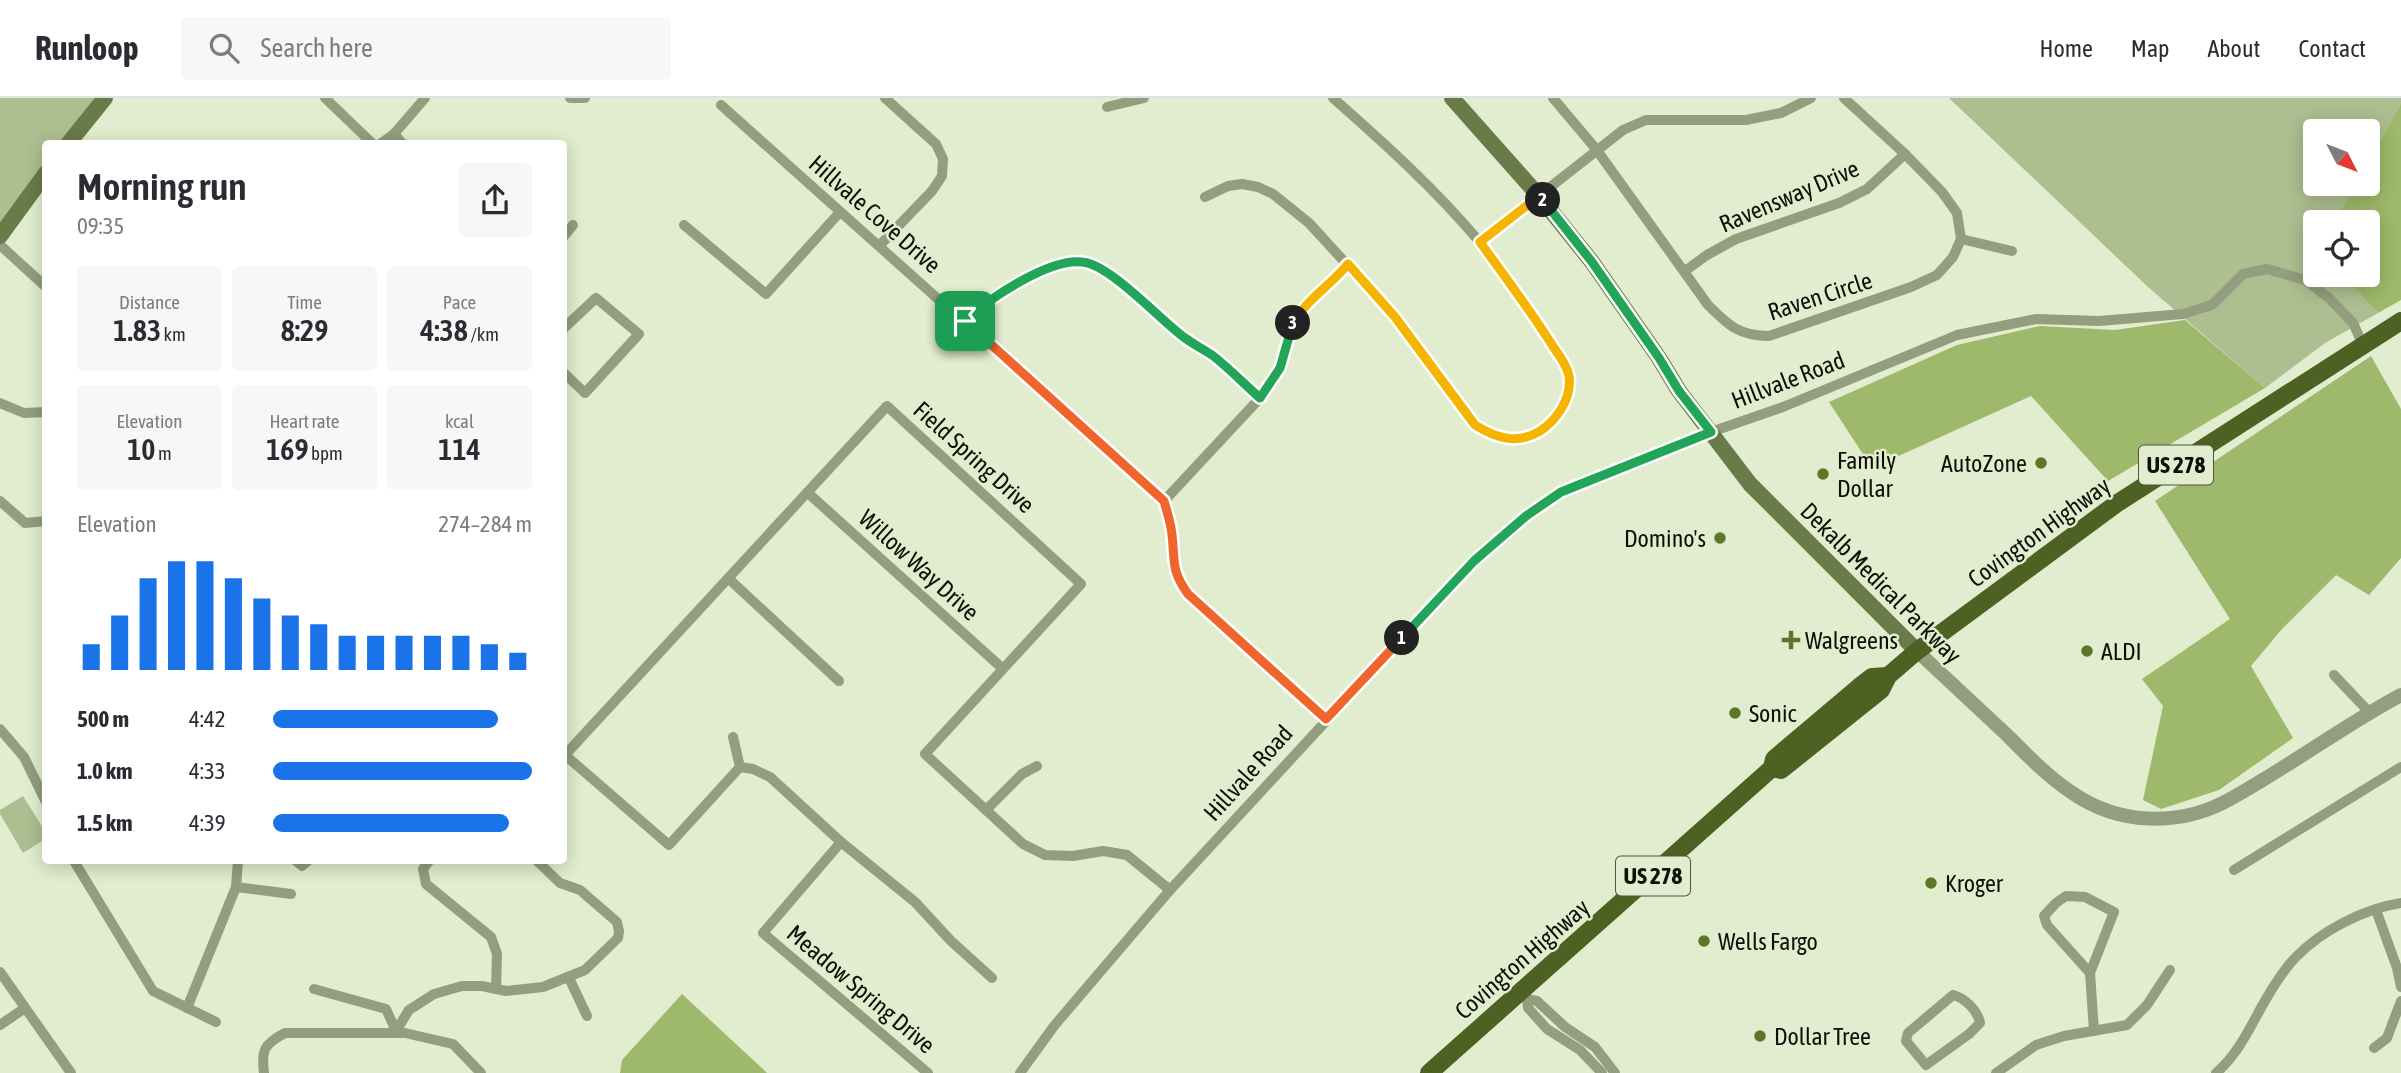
<!DOCTYPE html>
<html lang="en">
<head>
<meta charset="utf-8">
<style>
  body { margin:0; font-family:"Asap Condensed",sans-serif; background:#f7f7f7; color:#2b2b33; height:100vh; display:flex; flex-direction:column; font-size:26px; white-space:nowrap }
  * { box-sizing:border-box; margin:0 }
  p { font-size:23px; color:#7c7c81 }
  .icon { flex:none; width:38px; height:38px; fill:none; stroke:currentColor; stroke-width:2; stroke-linecap:round; stroke-linejoin:round }
  .map { position:relative; flex:1; overflow:hidden }
  .side { position:absolute; left:42px; top:42px; width:525px; height:724px; display:flex; flex-direction:column; background:#fff; border-radius:7px; box-shadow:0 4px 18px #0003 }
  .side>* { flex:none }
  .needle { width:46px; rotate:132deg }
  .tools { position:absolute; left:2303px; top:21px; display:grid; gap:14px }
  .tools a { display:grid; place-items:center; width:77px; height:77px; border-radius:7px; background:#fff; box-shadow:0 4px 18px #0003; font-size:35px }
  .pin { position:absolute; display:grid; place-items:center; width:60px; height:60px; color:#fff; margin:-30px; border-radius:14px; box-shadow:0 4px 10px #0006 }
  .km { position:absolute; width:35px; height:35px; margin:-18px; border-radius:50%; background:#222; color:#fff; font-size:19px; line-height:35px; text-align:center }
  .round { display:grid; place-items:center; flex:none; width:74px; height:74px; border-radius:7px; background:#f7f7f7 }
  .headline { display:flex; align-items:center; justify-content:space-between; height:119px; padding:0 35px }
  h1 { font-size:38px; font-weight:600; line-height:52px }
  .stats { display:grid; grid-template-columns:repeat(3,1fr); gap:10px; height:119px; padding:7px 35px }
  .stats div { display:grid; align-content:center; border-radius:7px; background:#f7f7f7; text-align:center }
  .stats b { font-size:30px; font-weight:600 }
  .stats small { font-size:19px; font-weight:400 }
  .stats p { font-size:19px }
  .chart { height:196px; padding:14px 35px }
  .chart p { display:flex; justify-content:space-between }
  .chart svg { width:100%; height:126px; margin-top:7px; stroke:#1a73e8; stroke-width:6 }
  ul { padding:0 35px; list-style:none; font-size:23px }
  li { display:grid; grid-template-columns:112px 84px 1fr; align-items:center; height:52px }
  li i { height:18px; border-radius:9px; background:#1a73e8 }
  header { display:flex; align-items:center; gap:42px; box-sizing:border-box; height:98px; padding:0 35px; background:#fff; border-bottom:2px solid #e1e1e2 }
  header strong { font-size:33px }
  nav { display:flex; gap:38px; margin-inline-start:auto; font-size:24px }
  .search { width:490px; height:63px; background:#f7f7f7; display:flex; align-items:center; gap:18px; box-sizing:border-box; padding:0 24px; border-radius:7px; color:#7c7c81; font-size:26px }
  .map>svg:first-child { display:block }
  .green { fill:#adbf90 }
  .forest { fill:#9eb96b }
  .lines { fill:none; stroke-linecap:round; stroke-linejoin:round }
  .minor { stroke:#929e7e; stroke-width:10 }
  .tertiary { stroke:#929e7e; stroke-width:14 }
  .secondary { stroke:#6a7b4a; stroke-width:16 }
  .primary { stroke:#4d6122; stroke-width:18 }
  .split-1-casing { stroke:#fff; stroke-width:14 }
  .split-2-casing { stroke:#fff; stroke-width:14 }
  .split-3-casing { stroke:#fff; stroke-width:14 }
  .split-4-casing { stroke:#fff; stroke-width:14 }
  .split-1 { stroke:#f0652b; stroke-width:9 }
  .split-2 { stroke:#22a559; stroke-width:9 }
  .split-3 { stroke:#f5b400; stroke-width:9 }
  .split-4 { stroke:#22a559; stroke-width:9 }
  .poi-dot { fill:#5e7628; stroke:#e1edce; stroke-width:2.5 }
  .labels { text-anchor:middle; dominant-baseline:central; stroke-width:5; stroke-linejoin:round; paint-order:stroke }
  .shield { fill:#e1edce; stroke:#4d5242; stroke-width:2 }
  .shield-label { font-size:23px; font-weight:bold; fill:#0d1006 }
  .street-label { font-size:24px; fill:#0d1006; stroke:#e1edce }
  .poi-label { font-size:24px; fill:#0d1006; stroke:#e1edce; text-anchor:start }
</style>
</head>
<body>
<header>
<strong>Runloop</strong>
<div class="search"><svg class="icon" aria-label="search" viewBox="0 0 24 24"><circle cx="10" cy="10" r="6"/><path d="M15 15l6 6"/></svg>Search here</div>
<nav><a>Home</a><a>Map</a><a>About</a><a>Contact</a></nav>
</header>
<div class="map">
<svg width="2401" height="975" viewBox="0 0 2401 975">
  <rect width="100%" height="100%" fill="#e1edce"/>
  <!-- green -->
  <g class="green">
    <path d="M0,0h101l-33,45 -22,1 -1,31 -45,62z"/>
    <path d="M1949,0h452v5l-33,59v-31h-53v53h41l-22,38h-19v53h27l36,38 -53,30 -60,45 -117,-101z"/>
    <path d="M23,698l23,37 -1,6 -22,14 -23,-39v-4z"/>
  </g>
  <!-- forest -->
  <g class="forest">
    <path d="M2401,5v197l-23,13 -36,-38h26v-53h-34l22,-38h12v-22z"/>
    <path d="M2185,222l80,68 -157,93 -77,-85 -159,72 -43,-66 128,-57 83,-19 75,4z"/>
    <path d="M2371,258l30,53v149l-32,37 -33,-20 -54,54 -31,37 42,72 -74,52 -58,19 -18,-9 20,-94 -21,-27 88,-60 -75,-118z"/>
    <path d="M682,896l83,77 2,2h-147l2,-13z"/>
  </g>
  <g class="lines">
    <!-- minor -->
    <g class="minor">
      <path d="M325,0l48,46"/>
      <path d="M570,0h15"/>
      <path d="M1553,0l43,51 112,156c20,20 31,31 61,31l142,-49 26,-12 16,-18 8,-18 -4,-26 -15,-21 -37,-38 -61,-56"/>
      <path d="M721,7l443,396c3,11 7,22 8,33 3,27 -1,37 16,60l138,125"/>
      <path d="M1107,9l37,-9"/>
      <path d="M394,36l31,-36"/>
      <path d="M380,46l14,-10 9,10"/>
      <path d="M1205,99l23,-11 14,-2 16,3 15,7 36,29 86,94 80,107c21,14 42,21 64,7 18,-11 32,-32 30,-53 -2,-20 -26,-48 -38,-64 -17,-25 -33,-51 -53,-74 -44,-52 -94,-97 -145,-142"/>
      <path d="M684,127l82,69 74,-82"/>
      <path d="M564,138l9,-11"/>
      <path d="M1961,141l51,12"/>
      <path d="M1480,144l143,-112 23,-10h100l35,-7 30,-15"/>
      <path d="M0,147l46,42"/>
      <path d="M880,147l52,-54 10,-15 1,-17 -7,-15 -51,-46"/>
      <path d="M1685,173l22,-16 29,-16 103,-36 28,-14 38,-35"/>
      <path d="M965,223c23,-22 84,-63 117,-59 28,2 78,58 103,76 8,6 18,11 27,17 17,13 32,29 48,43"/>
      <path d="M564,230l32,-30 43,36 -54,59 -21,-20"/>
      <path d="M0,305l24,10 22,-1"/>
      <path d="M808,395l194,175"/>
      <path d="M0,403l25,22 21,-2"/>
      <path d="M1164,403l96,-103 20,-30 12,-42 10,-18 37,-32 9,-12"/>
      <path d="M729,481l110,102"/>
      <path d="M2334,577l35,37"/>
      <path d="M0,631l24,28 22,45"/>
      <path d="M733,639l7,30 -71,78 -104,-90 322,-349 194,178 -156,170 98,90 22,11 28,1 30,-5 24,4 43,35"/>
      <path d="M740,669l13,2 17,8 71,65 74,60 36,39 41,37"/>
      <path d="M986,712l36,-36 15,-8"/>
      <path d="M841,744l-78,91 165,140"/>
      <path d="M74,763l79,130 63,31"/>
      <path d="M296,763l6,5 6,-5"/>
      <path d="M429,763l-6,8 3,15 65,53 6,17 -1,35"/>
      <path d="M2234,772l167,-103"/>
      <path d="M236,789l2,-26"/>
      <path d="M2066,798l19,1 29,15 -24,61 -43,-48 -3,-9 12,-13z"/>
      <path d="M2376,812l21,58 4,19"/>
      <path d="M0,874l71,101"/>
      <path d="M2090,875l4,58"/>
      <path d="M569,880l18,38"/>
      <path d="M314,891l72,20 10,22"/>
      <path d="M1953,897c12,3 25,16 27,28l-11,11 -43,31 -20,-24 2,-8z"/>
      <path d="M1523,898l4,3 1,9 19,21 33,21 22,23"/>
      <path d="M1527,901l10,2 28,26 30,20 20,26"/>
      <path d="M187,910l49,-121 55,7"/>
      <path d="M0,927l25,-17"/>
      <path d="M396,933l13,-21 25,-16 28,-8h20l24,5 37,-4 42,-17 33,-32 1,-7 -2,-9 -37,-32 -20,-7 -23,-22"/>
      <path d="M2374,950l13,-10 14,-37"/>
      <path d="M264,975c-3,-23 0,-29 21,-40h120l48,11 28,29"/>
      <path d="M1020,975l34,-47 116,-136 304,-329 52,-45 35,-24 150,-60 72,-25 174,-72 79,-16 63,2 84,-7 29,-9 31,-31 24,-5 38,11 24,18 24,25 10,22"/>
      <path d="M1996,975l40,-28 28,-9 63,-11 20,-20 23,-35"/>
      <path d="M2216,975c21,-18 33,-43 46,-67 9,-16 21,-36 34,-49 26,-27 68,-48 105,-54"/>
    </g>
    <!-- tertiary -->
    <path class="tertiary" d="M1917,553c30,28 60,56 90,84 20,20 40,41 64,57 48,34 111,35 161,6 58,-32 111,-72 169,-103"/>
    <!-- secondary -->
    <g class="secondary">
      <path d="M1452,0l87,98 53,66 67,96 20,33 71,93 167,167"/>
      <path d="M68,46l37,-46"/>
      <path d="M0,138l46,-63"/>
    </g>
    <!-- primary -->
    <g class="primary">
      <path d="M1772,670l9,2 100,-80 7,-14 29,-25 199,-147 285,-183"/>
      <path d="M1429,975l343,-305 2,-9 85,-72 13,-10 16,-1"/>
    </g>
  </g>
  <g class="lines">
    <defs>
      <path id="split-1" d="M965,223l199,180c3,11 7,22 8,34 3,26 -1,36 16,59l138,125 76,-81"/>
      <path id="split-2" d="M1402,540l72,-77 52,-45 35,-24 150,-60 -32,-41 -20,-33 -67,-96 -49,-62"/>
      <path id="split-3" d="M1293,225c14,-24 38,-38 55,-59l47,53 80,108c21,13 42,20 65,6 17,-11 32,-33 29,-55 -2,-10 -9,-20 -15,-28 -23,-37 -49,-71 -74,-106l59,-46 4,4"/>
      <path id="split-4" d="M965,223c23,-22 84,-63 117,-59 28,2 78,58 103,76 8,6 18,11 27,17 17,13 32,29 48,43l20,-30 13,-45"/>
    </defs>
    <!-- split-1 casing -->
    <use href="#split-1" class="split-1-casing"/>
    <!-- split-2 casing -->
    <use href="#split-2" class="split-2-casing"/>
    <!-- split-3 casing -->
    <use href="#split-3" class="split-3-casing"/>
    <!-- split-4 casing -->
    <use href="#split-4" class="split-4-casing"/>
    <!-- split-1 -->
    <use href="#split-1" class="split-1"/>
    <!-- split-2 -->
    <use href="#split-2" class="split-2"/>
    <!-- split-3 -->
    <use href="#split-3" class="split-3"/>
    <!-- split-4 -->
    <use href="#split-4" class="split-4"/>
  </g>
  <!-- markers -->
  <g class="poi-dot">
    <circle cx="2041" cy="365" r="7"/>
    <circle cx="1823" cy="376" r="7"/>
    <circle cx="1720" cy="440" r="7"/>
    <path d="M1787.5 531.5h7v7h7v7h-7v7h-7v-7h-7v-7h7z"/>
    <circle cx="2087" cy="553" r="7"/>
    <circle cx="1735" cy="615" r="7"/>
    <circle cx="1931" cy="785" r="7"/>
    <circle cx="1704" cy="843" r="7"/>
    <circle cx="1760" cy="938" r="7"/>
  </g>
  <g class="labels">
    <!-- shield labels -->
    <g class="shield">
      <rect x="2139" y="347.5" width="74" height="39" rx="5"/>
      <rect x="1616" y="758.5" width="74" height="39" rx="5"/>
    </g>
    <g class="shield-label">
      <text x="2176" y="367">US 278</text>
      <text x="1653" y="778">US 278</text>
    </g>
    <!-- street labels -->
    <g class="street-label">
      <text transform="translate(1789 98) rotate(-23)">Ravensway Drive</text>
      <text transform="translate(875 116) rotate(41)">Hillvale Cove Drive</text>
      <text transform="translate(1820 198) rotate(-18)">Raven Circle</text>
      <text transform="translate(1788 282) rotate(-21)">Hillvale Road</text>
      <text transform="translate(974 359) rotate(42)">Field Spring Drive</text>
      <text transform="translate(2039 434) rotate(-36)">Covington Highway</text>
      <text transform="translate(919 467) rotate(42)">Willow Way Drive</text>
      <text transform="translate(1881 485) rotate(45)">Dekalb Medical Parkway</text>
      <text transform="translate(1248 675) rotate(-48)">Hillvale Road</text>
      <text transform="translate(1522 861) rotate(-41)">Covington Highway</text>
      <text transform="translate(861 891) rotate(40)">Meadow Spring Drive</text>
    </g>
    <!-- poi labels -->
    <g class="poi-label">
      <text x="1837" y="362">Family<tspan x="1837" dy="28">Dollar</tspan></text>
      <text x="2027" y="365" text-anchor="end">AutoZone</text>
      <text x="1706" y="440" text-anchor="end">Domino's</text>
      <text x="1805" y="542">Walgreens</text>
      <text x="2101" y="553">ALDI</text>
      <text x="1749" y="615">Sonic</text>
      <text x="1945" y="785">Kroger</text>
      <text x="1718" y="843">Wells Fargo</text>
      <text x="1774" y="938">Dollar Tree</text>
    </g>
  </g>
</svg>
<div class="tools">
<a><svg class="needle" viewBox="-14 -14 28 28"><path d="M0-13l5 13h-10z" fill="#e53935"/><path d="M0 13l5-13h-10z" fill="#7c7c81"/></svg></a>
<a><svg class="icon" aria-label="locate" viewBox="0 0 24 24"><circle cx="12" cy="12" r="6"/><path d="M12 2v4M12 18v4M2 12h4M18 12h4"/></svg></a>
</div>
<div class="pin" style="left:965px;top:223px;background:#1e9e55"><svg class="icon" aria-label="arrive" viewBox="0 0 24 24"><path d="M6 21V4h12l-3 4 3 4H6"/></svg></div>
<b class="km" style="left:1402px;top:540px">1</b>
<b class="km" style="left:1543px;top:102px">2</b>
<b class="km" style="left:1293px;top:225px">3</b>
<section class="side">
<div class="headline"><div><h1>Morning run</h1><p>09:35</p></div><a class="round"><svg class="icon" aria-label="share" viewBox="0 0 24 24"><path d="M12 15V3M7 8l5-5 5 5M5 13v7h14v-7"/></svg></a></div>
<div class="stats">
<div><p>Distance</p><b>1.83<small> km</small></b></div>
<div><p>Time</p><b>8:29</b></div>
<div><p>Pace</p><b>4:38<small> /km</small></b></div>
</div>
<div class="stats">
<div><p>Elevation</p><b>10<small> m</small></b></div>
<div><p>Heart rate</p><b>169<small> bpm</small></b></div>
<div><p>kcal</p><b>114</b></div>
</div>
<div class="chart"><p><span>Elevation</span>274–284 m</p>
<svg viewBox="0 0 160 44" preserveAspectRatio="none"><path d="M5 44V35M15 44V25M25 44V12M35 44V6M45 44V6M55 44V12M65 44V19M75 44V25M85 44V28M95 44V32M105 44V32M115 44V32M125 44V32M135 44V32M145 44V35M155 44V38"/></svg>
</div>
<ul>
<li><b>500 m</b>4:42<i style="width:87%"></i></li>
<li><b>1.0 km</b>4:33<i style="width:100%"></i></li>
<li><b>1.5 km</b>4:39<i style="width:91%"></i></li>
</ul>
</section>
</div>
</body>
</html>
